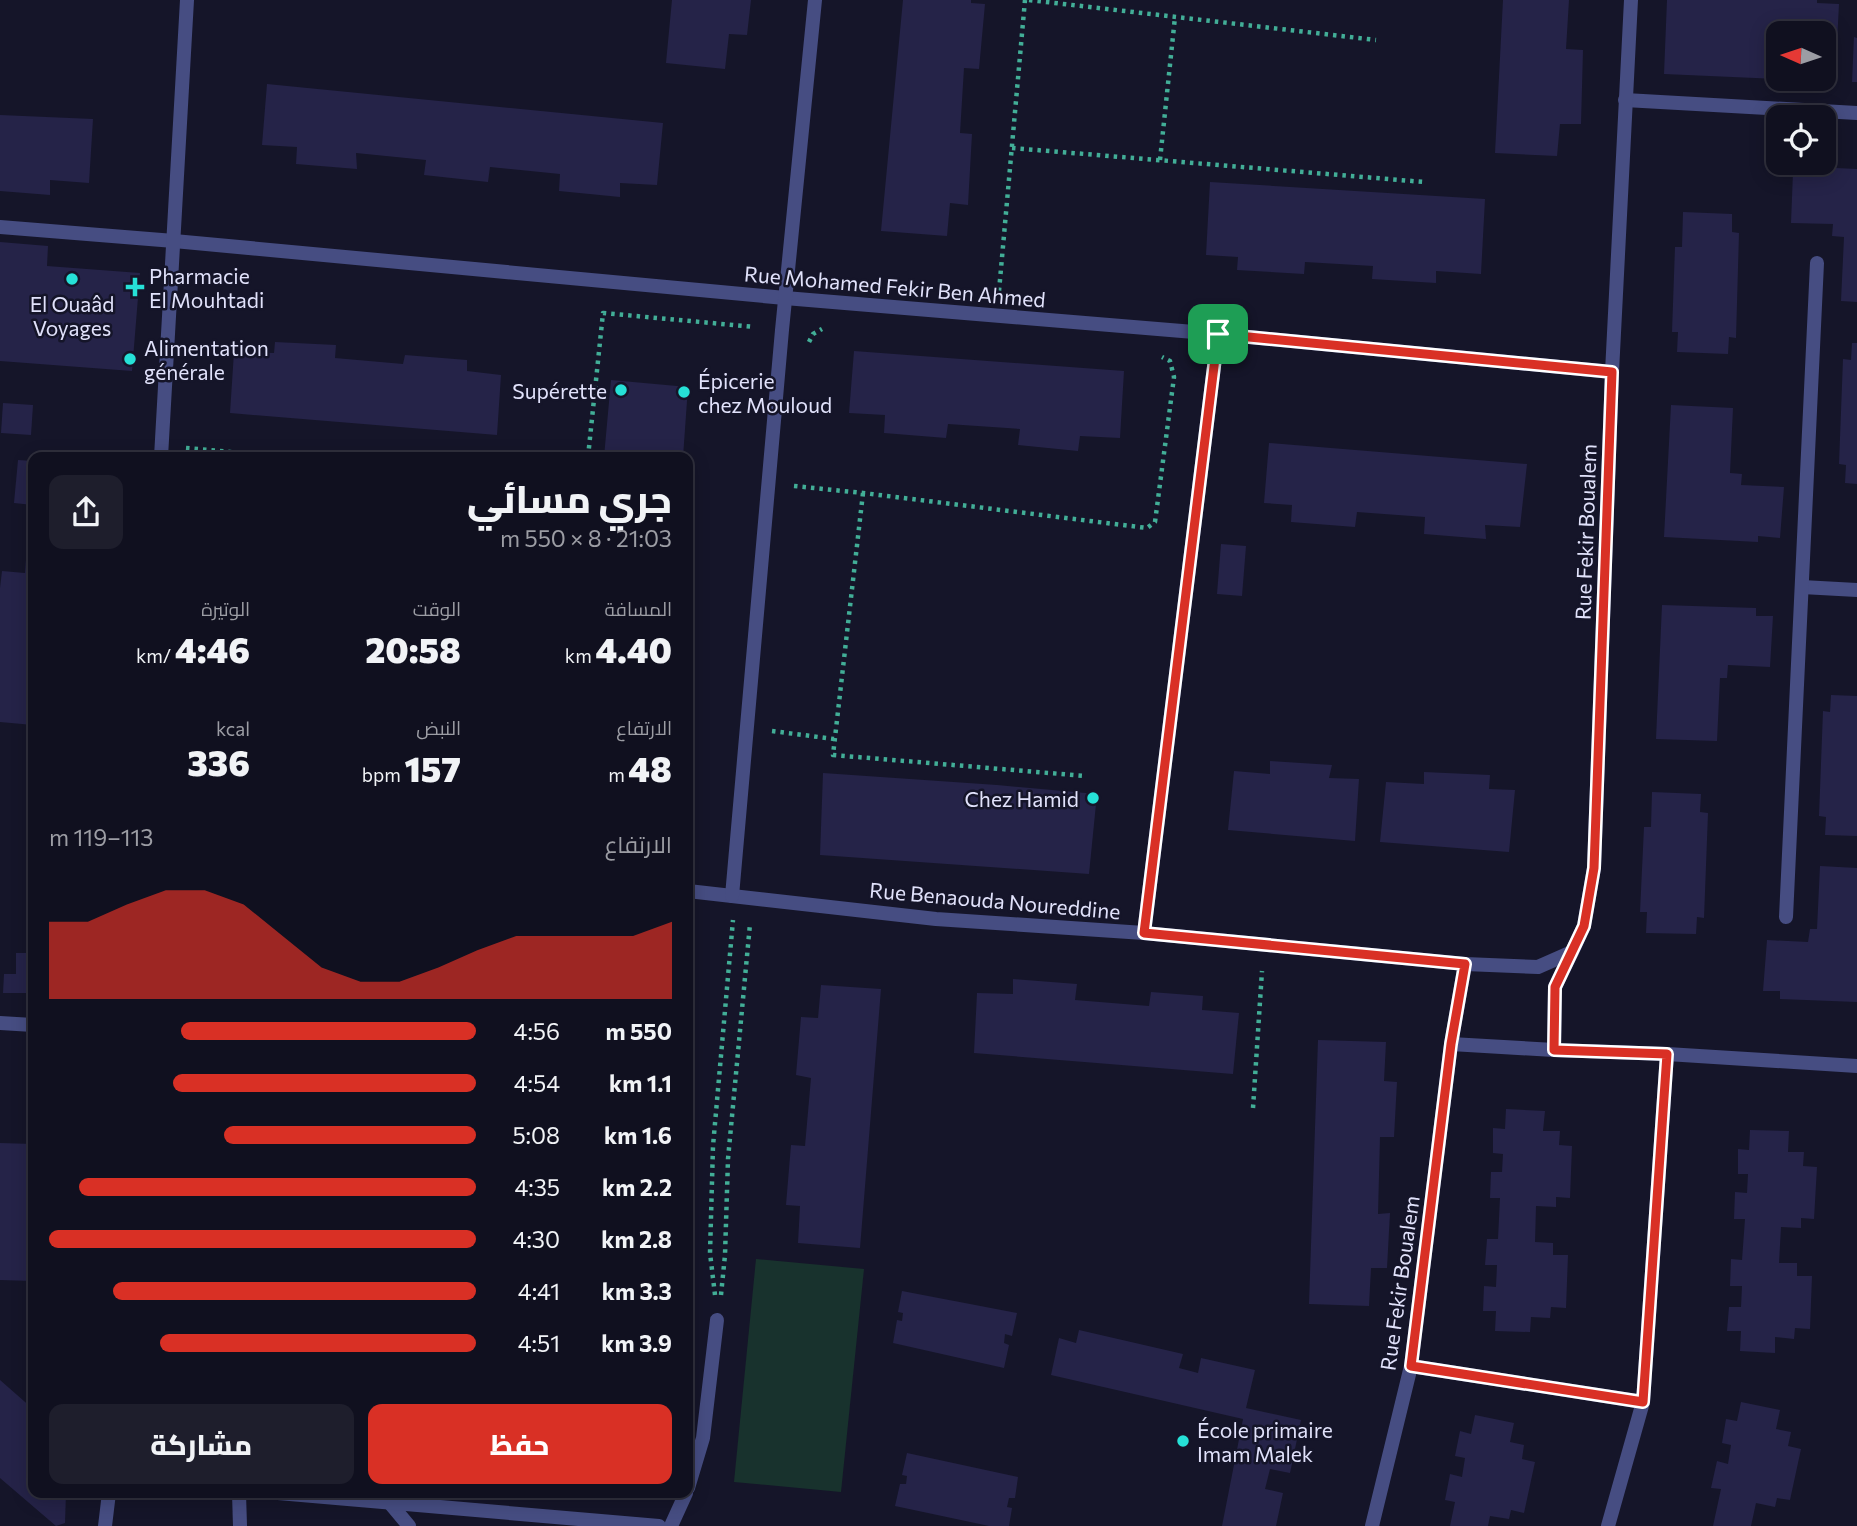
<!DOCTYPE html>
<html lang="ar">
<head>
<meta charset="utf-8">
<style>
  body { margin:0; font-family:Commissioner,Cairo,sans-serif; background:#1e1e2c; color:#f1f3f6; direction:rtl; height:100vh; display:flex; flex-direction:column; font-size:26px; white-space:nowrap }
  * { box-sizing:border-box; margin:0 }
  p { font-size:23px; color:#9c9da4 }
  .icon { flex:none; width:38px; height:38px; fill:none; stroke:currentColor; stroke-width:2; stroke-linecap:round; stroke-linejoin:round }
  .map { position:relative; flex:1; overflow:hidden; direction:ltr }
  .panel { position:absolute; left:28px; top:452px; width:665px; height:1046px; display:flex; flex-direction:column; background:#10101f; border-radius:14px; box-shadow:0 4px 18px #0003,0 0 0 2px #30303d; direction:rtl }
  .panel>* { flex:none }
  .needle { width:46px; rotate:273deg }
  .buttons { position:absolute; left:1766px; top:21px; display:grid; gap:14px }
  .buttons a { display:grid; place-items:center; width:70px; height:70px; border-radius:14px; background:#10101f; box-shadow:0 4px 18px #0003,0 0 0 2px #30303d; font-size:35px }
  .pin { position:absolute; display:grid; place-items:center; width:60px; height:60px; color:#fff; margin:-30px; border-radius:14px; box-shadow:0 4px 10px #0006 }
  .round { display:grid; place-items:center; flex:none; width:74px; height:74px; border-radius:14px; background:#1e1e2c }
  .headline { display:flex; align-items:center; justify-content:space-between; height:119px; padding:0 21px }
  h1 { font-size:38px; font-weight:800; line-height:52px }
  .figures { display:grid; grid-template-columns:repeat(3,1fr); gap:10px; height:119px; padding:7px 21px }
  .figures div { display:grid; align-content:center }
  .figures b { font-size:35px; font-weight:800 }
  .figures small { font-size:19px; font-weight:400 }
  .figures p { font-size:19px }
  .chart { height:196px; padding:14px 21px }
  .chart p { display:flex; justify-content:space-between }
  .chart svg { width:100%; height:126px; margin-top:7px; fill:#d93025; opacity:.7 }
  .action { display:flex; gap:14px; margin-top:auto; padding:14px 21px }
  .action a { flex:1; height:80px; border-radius:14px; background:#d93025; color:#fff; font-size:28px; font-weight:800; line-height:80px; text-align:center }
  .action a+a { background:#1e1e2c; color:#f1f3f6 }
  ul { padding:0 21px; list-style:none; font-size:23px }
  li { display:grid; grid-template-columns:112px 84px 1fr; align-items:center; height:52px }
  li i { height:18px; border-radius:9px; background:#d93025 }
  .map>svg:first-child { display:block }
  .green { fill:#18322d }
  .building { fill:#252348 }
  .lines { fill:none; stroke-linecap:round; stroke-linejoin:round }
  .path { stroke:#42ae97; stroke-width:4.5; stroke-dasharray:3.5 5; stroke-linecap:butt }
  .service { stroke:#464d82; stroke-width:14 }
  .minor { stroke:#464d82; stroke-width:14 }
  .route-casing { stroke:#fff; stroke-width:14 }
  .route { stroke:#d93025; stroke-width:9 }
  .poi-dot { fill:#26e1d7; stroke:#151529; stroke-width:2.5 }
  .labels { text-anchor:middle; dominant-baseline:central; stroke-width:5; stroke-linejoin:round; paint-order:stroke }
  .poi-label { font-size:21px; fill:#e1e2fb; stroke:#151529; text-anchor:start }
  .street-label { font-size:21px; fill:#e1e2fb; stroke:#151529 }
</style>
</head>
<body>
<div class="map">
<svg width="1857" height="1526" viewBox="0 0 1857 1526">
  <rect width="100%" height="100%" fill="#151529"/>
  <!-- green -->
  <path class="green" d="M756,1259l108,10 -23,223 -107,-10z"/>
  <!-- building -->
  <g class="building">
    <path d="M672,0h79l-4,35 -18,-1 -4,35 -59,-6z"/>
    <path d="M903,0h68v3l14,1 -6,65 -15,-1 -4,65 12,1 -4,71 -18,-2 -3,33 -66,-5z"/>
    <path d="M1503,0h66l-3,49 17,1 -2,74h-21l-3,32 -62,-3z"/>
    <path d="M1667,0h150v3l22,1 -4,78 -11,-1v-48h-46v46l-114,-5z"/>
    <path d="M1854,37l3,1v44h-5z"/>
    <path d="M267,84l396,39 -6,62 -37,-2v14l-61,-6 1,-17 -70,-7 -2,15 -64,-7 2,-15 -70,-7 1,16 -61,-5 1,-17 -35,-2z"/>
    <path d="M0,115l93,4 -4,64 -39,-3v15l-50,-4z"/>
    <path d="M1815,167l42,2v133l-16,-1 3,-64 -12,-1 1,-12 -42,-1 2,-51 22,1z"/>
    <path d="M1210,182l275,17 -4,75 -45,-3v12l-64,-4 1,-13 -68,-4 -1,12 -67,-4 1,-13 -32,-2z"/>
    <path d="M1683,212l49,2v18l7,1 -3,105 -7,-1 -1,17 -51,-2 1,-20h-6l3,-85h7z"/>
    <path d="M0,242l48,4 -1,20 93,7 -8,98 -132,-10z"/>
    <path d="M275,342l61,3 -1,13 68,6 2,-9 62,5v11l34,4 -4,60 -267,-22 4,-61 40,1z"/>
    <path d="M1852,343h5v141l-12,-1 1,-18 -7,-1 4,-105 8,1z"/>
    <path d="M854,351l270,20 -4,67 -40,-2 -2,15 -60,-6 2,-16 -72,-5 -2,14 -62,-5 1,-18 -36,-2z"/>
    <path d="M611,380l77,7 -5,70h-79z"/>
    <path d="M3,403l30,2 -2,30 -30,-2z"/>
    <path d="M1671,405l62,3 -3,65 12,1 -1,11 43,2 -4,51 -22,-2v6l-94,-5z"/>
    <path d="M1269,443l258,21 -7,63 -35,-2 1,14 -62,-5 1,-17 -68,-5 -2,15 -64,-5 1,-17 -28,-2z"/>
    <path d="M18,460l15,1v44l-19,-2z"/>
    <path d="M28,533l5,1v191l-33,-3v-134l2,-17 23,2z"/>
    <path d="M1221,544l25,2 -4,50 -25,-2z"/>
    <path d="M1662,605l94,3v8h17l-3,51 -42,-2 -1,13h-7l-3,63 -61,-2z"/>
    <path d="M1831,695l26,1v140l-32,-1 1,-18 -7,-1 4,-105 7,1z"/>
    <path d="M1270,761l62,4 -3,13 30,1 -4,62 -127,-11 6,-59 36,3z"/>
    <path d="M1424,772l66,3 -1,14 26,1 -6,62 -129,-10 6,-60 38,2z"/>
    <path d="M823,773l174,12 100,9 -8,80 -269,-19z"/>
    <path d="M1652,792l49,2 -1,18 8,1 -4,105 -7,-1 -1,17 -50,-1 1,-21h-7l4,-85h7z"/>
    <path d="M1820,866l37,2v134l-77,-3v-8h-17l4,-51 41,2 2,-13h7z"/>
    <path d="M16,953h17v40h-30l1,-19h12z"/>
    <path d="M1013,979l64,5 -2,16 74,6 2,-14 52,4 -1,14 37,3 -6,61 -259,-21 3,-60 36,1z"/>
    <path d="M821,985l60,4 -21,259 -62,-5 2,-37 -14,-1 5,-60 14,1 6,-68 -15,-3 5,-58 17,1z"/>
    <path d="M1318,1040l68,2 -2,39 13,1 -3,55h-14l-2,77 12,-1 -3,55h-16l-2,38 -60,-2z"/>
    <path d="M1506,1109l39,2 -2,20h17l-1,14 13,1 -2,52 -14,-1v10l-20,-1 -1,36 18,1v12h15l-2,53 -15,-1 -1,11 -19,-1 -1,15 -35,-1 1,-20h-13l1,-25 12,1 1,-22h-12l2,-26h11l2,-41h-10l1,-26h11l1,-18 -10,-1v-25l12,1z"/>
    <path d="M1750,1130l39,1 -1,21h16l-1,14 14,1 -3,52 -13,-1v10l-20,-1 -2,36h18v13h15l-2,53 -15,-1 -1,11 -19,-2v16l-35,-2 1,-20h-14l2,-24h12l1,-21h-12l1,-27 11,1 3,-41h-11l1,-27 12,1 1,-19h-10v-25l11,1z"/>
    <path d="M0,1143l33,1v137l-33,-1z"/>
    <path d="M902,1291l115,22 -5,23 -7,-2 -1,9 5,2 -5,23 -111,-25 4,-23 5,1 1,-8 -5,-1z"/>
    <path d="M1079,1330l104,24 -4,14 19,5 3,-15 54,12 -9,38 55,12 -11,53 -20,-4 -5,20 18,4 -7,33h-54l21,-107 -192,-44 8,-37 17,5z"/>
    <path d="M0,1380l33,29v84h33l-1,30 -9,3 -56,-48z"/>
    <path d="M1741,1402l39,8 -4,19 15,3 -3,14 13,3 -11,51 -13,-2 -2,9 -19,-4 -5,23h-38l8,-37 -10,-1 6,-27 11,3 3,-19 -9,-2 4,-24 11,2z"/>
    <path d="M1475,1415l39,8 -4,19 14,3 -2,14 13,3 -11,51 -13,-3 -2,9 -19,-3 -2,10h-38l5,-24 -10,-2 5,-26 12,3 3,-19 -10,-2 5,-25 11,3z"/>
    <path d="M907,1453l111,24 -3,21h-6l-2,9 5,1 -3,18h-20l-94,-20 5,-22h6l1,-8 -5,-1z"/>
  </g>
  <g class="lines">
    <!-- path -->
    <g class="path">
      <path d="M1029,0l347,40"/>
      <path d="M1012,148l412,34"/>
      <path d="M1160,160l15,-143"/>
      <path d="M999,291l26,-291"/>
      <path d="M809,342l4,-8 9,-5"/>
      <path d="M186,448l100,9"/>
      <path d="M588,457l15,-144 152,14"/>
      <path d="M794,486l69,7 284,35 8,-6 19,-145 -4,-16 -8,-4"/>
      <path d="M863,493l-30,262 252,21"/>
      <path d="M772,731l62,8"/>
      <path d="M1253,1108l9,-137"/>
      <path d="M715,1295l-5,-42 3,-107 20,-226"/>
      <path d="M721,1295l4,-40 3,-96 22,-235"/>
    </g>
    <!-- service -->
    <g class="service">
      <path d="M1802,587l55,3"/>
      <path d="M1786,917l31,-654"/>
      <path d="M0,1023l33,2"/>
      <path d="M1411,1366l232,36"/>
      <path d="M389,1502l20,24"/>
      <path d="M1608,1526l35,-124 24,-348"/>
    </g>
    <!-- minor -->
    <g class="minor">
      <path d="M1625,100l232,13"/>
      <path d="M0,227l174,14 611,57 433,36 394,38"/>
      <path d="M161,457l26,-457"/>
      <path d="M688,891l248,28 208,14 321,31 73,3 34,-15 12,-26 10,-58 18,-496 19,-372"/>
      <path d="M732,896l50,-566 33,-330"/>
      <path d="M1144,933l74,-599"/>
      <path d="M1451,1044l103,6 113,4 190,12"/>
      <path d="M1554,1050l1,-63 17,-35"/>
      <path d="M688,1488l15,-50 14,-118"/>
      <path d="M239,1493l1,33"/>
      <path d="M278,1493l381,33"/>
      <path d="M105,1526l4,-33"/>
      <path d="M671,1526l15,-33"/>
      <path d="M1372,1526l39,-160 40,-322 14,-80"/>
    </g>
  </g>
  <g class="lines">
    <defs>
      <path id="route" d="M1218,334l394,38 -18,496 -10,58 -29,61 -1,63 113,4 -24,348 -232,-36 40,-322 14,-80 -321,-31z"/>
    </defs>
    <!-- route casing -->
    <use href="#route" class="route-casing"/>
    <!-- route -->
    <use href="#route" class="route"/>
  </g>
  <!-- markers -->
  <g class="poi-dot">
    <circle cx="72" cy="279" r="7"/>
    <path d="M131.5 276.5h7v7h7v7h-7v7h-7v-7h-7v-7h7z"/>
    <circle cx="130" cy="359" r="7"/>
    <circle cx="621" cy="390" r="7"/>
    <circle cx="684" cy="392" r="7"/>
    <circle cx="1093" cy="798" r="7"/>
    <circle cx="1183" cy="1441" r="7"/>
  </g>
  <g class="labels">
    <!-- poi labels -->
    <g class="poi-label">
      <text x="149" y="275">Pharmacie<tspan x="149" dy="24">El Mouhtadi</tspan></text>
      <text x="72" y="303" text-anchor="middle">El Ouaâd<tspan x="72" dy="24">Voyages</tspan></text>
      <text x="144" y="347">Alimentation<tspan x="144" dy="24">générale</tspan></text>
      <text x="698" y="380">Épicerie<tspan x="698" dy="24">chez Mouloud</tspan></text>
      <text x="607" y="390" text-anchor="end">Supérette</text>
      <text x="1079" y="798" text-anchor="end">Chez Hamid</text>
      <text x="1197" y="1429">École primaire<tspan x="1197" dy="24">Imam Malek</tspan></text>
    </g>
    <!-- street labels -->
    <g class="street-label">
      <text transform="translate(895 286) rotate(5)">Rue Mohamed Fekir Ben Ahmed</text>
      <text transform="translate(1585 532) rotate(-88)">Rue Fekir Boualem</text>
      <text transform="translate(995 900) rotate(5)">Rue Benaouda Noureddine</text>
      <text transform="translate(1399 1283) rotate(-82)">Rue Fekir Boualem</text>
    </g>
  </g>
</svg>
<div class="buttons">
<a><svg class="needle" viewBox="-14 -14 28 28"><path d="M0-13l5 13h-10z" fill="#e53935"/><path d="M0 13l5-13h-10z" fill="#9c9da4"/></svg></a>
<a><svg class="icon" aria-label="locate" viewBox="0 0 24 24"><circle cx="12" cy="12" r="6"/><path d="M12 2v4M12 18v4M2 12h4M18 12h4"/></svg></a>
</div>
<div class="pin" style="left:1218px;top:334px;background:#1e9e55"><svg class="icon" aria-label="arrive" viewBox="0 0 24 24"><path d="M6 21V4h12l-3 4 3 4H6"/></svg></div>
<section class="panel">
<div class="headline"><div><h1>جري مسائي</h1><p>21:03 · 8 × 550 m</p></div><a class="round"><svg class="icon" aria-label="share" viewBox="0 0 24 24"><path d="M12 15V3M7 8l5-5 5 5M5 13v7h14v-7"/></svg></a></div>
<div class="figures">
<div><p>المسافة</p><b>4.40<small> km</small></b></div>
<div><p>الوقت</p><b>20:58</b></div>
<div><p>الوتيرة</p><b>4:46<small> /km</small></b></div>
</div>
<div class="figures">
<div><p>الارتفاع</p><b>48<small> m</small></b></div>
<div><p>النبض</p><b>157<small> bpm</small></b></div>
<div><p>kcal</p><b>336</b></div>
</div>
<div class="chart"><p><span>الارتفاع</span>113–119 m</p>
<svg viewBox="0 0 160 44" preserveAspectRatio="none"><path d="M0 44V17L10 17L20 11L30 6L40 6L50 11L60 22L70 33L80 38L90 38L100 33L110 27L120 22L130 22L140 22L150 22L160 17V44z"/></svg>
</div>
<ul>
<li><b>550 m</b>4:56<i style="width:69%"></i></li>
<li><b>1.1 km</b>4:54<i style="width:71%"></i></li>
<li><b>1.6 km</b>5:08<i style="width:59%"></i></li>
<li><b>2.2 km</b>4:35<i style="width:93%"></i></li>
<li><b>2.8 km</b>4:30<i style="width:100%"></i></li>
<li><b>3.3 km</b>4:41<i style="width:85%"></i></li>
<li><b>3.9 km</b>4:51<i style="width:74%"></i></li>
</ul>
<div class="action"><a>حفظ</a><a>مشاركة</a></div>
</section>
</div>
</body>
</html>
